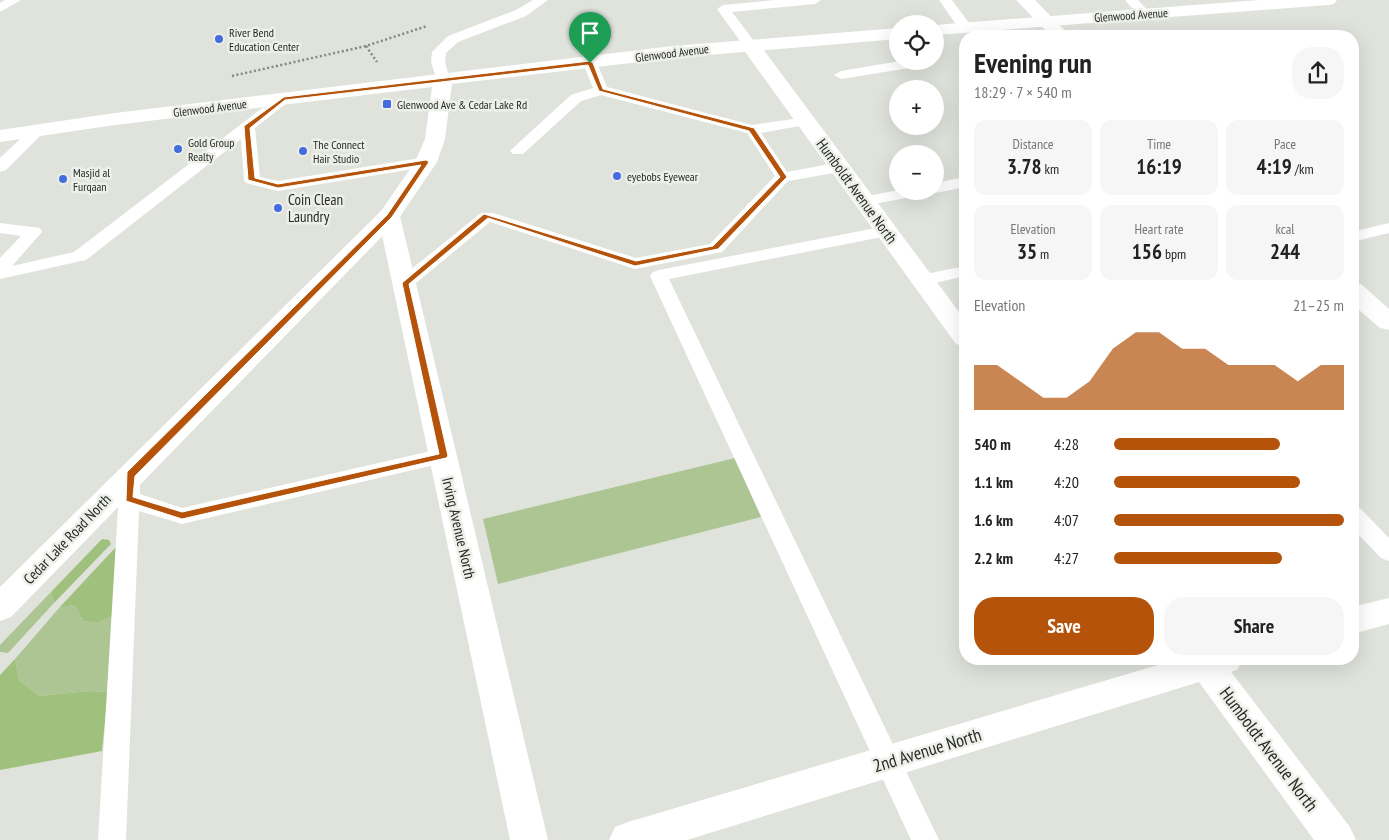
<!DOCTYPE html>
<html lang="en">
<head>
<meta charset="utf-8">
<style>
  body { margin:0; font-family:"PT Sans Narrow",sans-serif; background:#f6f6f6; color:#222; height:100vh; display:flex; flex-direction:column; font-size:19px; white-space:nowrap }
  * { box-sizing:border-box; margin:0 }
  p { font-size:16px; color:#767676 }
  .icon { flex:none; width:28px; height:28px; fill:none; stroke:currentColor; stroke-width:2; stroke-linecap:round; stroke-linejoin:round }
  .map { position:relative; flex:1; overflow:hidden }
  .panel { position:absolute; left:959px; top:30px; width:400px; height:635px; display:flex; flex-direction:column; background:#fff; border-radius:20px; box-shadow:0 5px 20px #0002 }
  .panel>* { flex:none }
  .controls { position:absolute; left:889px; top:15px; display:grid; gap:10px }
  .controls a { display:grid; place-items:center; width:55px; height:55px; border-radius:50%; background:#fff; box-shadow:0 5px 20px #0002; font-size:25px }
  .pin { position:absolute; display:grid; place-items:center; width:42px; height:42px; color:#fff; margin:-51px -21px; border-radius:50% 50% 50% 0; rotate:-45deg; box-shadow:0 0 5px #0007 }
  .pin .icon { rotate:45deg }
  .round { display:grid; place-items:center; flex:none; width:52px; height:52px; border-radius:20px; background:#f6f6f6 }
  .headline { display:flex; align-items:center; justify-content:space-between; height:85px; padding:0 15px }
  h1 { font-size:28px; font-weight:700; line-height:38px }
  .stats { display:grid; grid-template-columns:repeat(3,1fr); gap:8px; height:85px; padding:5px 15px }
  .stats div { display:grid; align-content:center; border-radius:12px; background:#f6f6f6; text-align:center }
  .stats b { font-size:21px; font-weight:700 }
  .stats small { font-size:14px; font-weight:400 }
  .stats p { font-size:14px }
  .chart { height:140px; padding:10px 15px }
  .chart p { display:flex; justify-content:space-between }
  .chart svg { width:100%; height:90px; margin-top:5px; fill:#b45309; opacity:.7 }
  .primary-button { display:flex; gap:10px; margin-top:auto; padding:10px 15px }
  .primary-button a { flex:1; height:58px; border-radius:20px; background:#b45309; color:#fff; font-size:20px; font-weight:700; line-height:58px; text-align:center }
  .primary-button a+a { background:#f6f6f6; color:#222 }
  ul { padding:0 15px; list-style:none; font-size:16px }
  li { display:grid; grid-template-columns:80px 60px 1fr; align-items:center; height:38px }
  li i { height:12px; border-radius:6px; background:#b45309 }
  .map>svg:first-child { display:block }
  .green { fill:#acc593 }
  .forest { fill:#a0c07d }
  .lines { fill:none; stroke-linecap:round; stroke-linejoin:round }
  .path { stroke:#848782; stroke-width:2.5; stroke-dasharray:2 2.5; stroke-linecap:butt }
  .lane { fill:#fff; fill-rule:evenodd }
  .street { fill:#fff; fill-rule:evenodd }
  .secondary { fill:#fff; fill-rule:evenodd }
  .route { fill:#b45309; stroke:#fff; fill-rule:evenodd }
  .poi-dot { fill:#436cde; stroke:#edf0e9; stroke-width:2 }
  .labels { text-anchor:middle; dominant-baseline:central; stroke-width:5; stroke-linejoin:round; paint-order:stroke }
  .far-street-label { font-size:12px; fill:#282926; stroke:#edf0e9 }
  .far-poi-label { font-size:12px; fill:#282926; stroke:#edf0e9; text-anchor:start }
  .street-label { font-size:15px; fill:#282926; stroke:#edf0e9 }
  .poi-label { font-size:15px; fill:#282926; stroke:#edf0e9; text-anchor:start }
  .near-street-label { font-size:18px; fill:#282926; stroke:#edf0e9 }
</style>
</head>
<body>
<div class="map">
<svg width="1389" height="840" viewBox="0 0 1389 840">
  <rect width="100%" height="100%" fill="#dfe3dc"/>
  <!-- green -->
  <g class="green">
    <path d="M735,458l26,59 -263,67 -15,-65z"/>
    <path d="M51,592l3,11 -46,50 -8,-1v-7z"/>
    <path d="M74,605l10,16 13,2 16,-7 -5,76 -19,-1 -50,5 -20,-16 -4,-21 44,-51z"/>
  </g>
  <!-- forest -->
  <g class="forest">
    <path d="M102,539l7,1 2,4 -57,59 -3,-11z"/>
    <path d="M116,547l-3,69 -16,7 -13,-2 -10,-16 -15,3z"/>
    <path d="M15,659l4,21 20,16 50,-5 19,1 -6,59 -102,19v-95z"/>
  </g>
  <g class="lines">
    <!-- path -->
    <g class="path">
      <path d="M366,46l11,16"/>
      <path d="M232,76l134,-30 61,-20"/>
    </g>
    <!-- lane -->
    <g class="lane">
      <path d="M5,0h16l-21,12v-9z"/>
      <path d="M533,0h15l-22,16 -68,26 -12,11 -1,9 5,18 -2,3h-10l-7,-21 1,-10 16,-16 68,-26z"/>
      <path d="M776,0h45l-6,4 -83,8 25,33 -7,4 -5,-1 -28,-39 6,-4z"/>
      <path d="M939,0h13l20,27 -2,3h-10z"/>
      <path d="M1125,0h13l13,14 -6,4 -5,-1z"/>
      <path d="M590,59l7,4 10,24 145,38 54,-8 5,1 2,3 -2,3 -50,9 26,39 53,-10 6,2 2,3 -2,3 -6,2 -52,9 -66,71 -87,17 -145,-47 -79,65 -6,2 -6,-2 -3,-4 3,-4 82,-66h12l143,45 74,-14 65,-68 -28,-43 -146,-38 -20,6 -58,53h-10l-3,-3 3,-3 58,-53 22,-7 -10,-25z"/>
      <path d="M900,61h15l1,3 -7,4 -68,11 -7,-4 7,-4z"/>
      <path d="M283,95l5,1 2,3 -2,3 -33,26 5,49 18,4 148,-24 5,2 3,3 -3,3 -5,2 -148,24 -32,-8 -2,-3 -3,-41 -155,121 -86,19v-21l21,-22 -21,-3v-10l40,5 2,4 -30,34 62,-14 204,-156z"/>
      <path d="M38,126l5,1 2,3 -2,3 -37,37 -6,2v-14l33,-31z"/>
      <path d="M965,177v10l-30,6 -6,-2h6v-8z"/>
      <path d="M898,190v1h26l-2,3 -6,2 -52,10 -6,-2 -2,-3 2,-3z"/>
      <path d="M1389,223v10l-37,9v-10z"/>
      <path d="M886,226l6,1 2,4 -2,4 -223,44 270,561h-28l-261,-564 3,-4 6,-2z"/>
      <path d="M965,266v10l-43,10 -6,-2 -3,-4 3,-4z"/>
      <path d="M444,448l7,3 3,5 -3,5 -269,63 -43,-13 -13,329h-28l22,-365 3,-6 7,-2 7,2 3,6v19l42,14z"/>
      <path d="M1352,506l8,2 29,30v23l-8,-3 -29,-30z"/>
    </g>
    <!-- street -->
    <g class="street">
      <path d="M1016,0h19l35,36h-19z"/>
      <path d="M750,39l7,2 208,279v27l-9,-3 -213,-295 -2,-4 2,-4z"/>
      <path d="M389,209l8,2 3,5 148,624h-38l-132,-624 3,-5z"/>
      <path d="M1352,282l9,2 28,25v21l-9,-2 -28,-24z"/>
      <path d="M1389,598v26l-37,10v-27z"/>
      <path d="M1178,659h64l-4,10 -7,3 119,155 6,13h-42l-115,-158 -512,158h-78l6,-13 13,-5z"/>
    </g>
    <!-- secondary -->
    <g class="secondary">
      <path d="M1259,0h78l-3,4 -6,1 -393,30v-10z"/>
      <path d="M898,28v11l-225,19 -221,26 -7,55 -8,23 -40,59 -386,396 -11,4v-34l381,-376 34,-49 10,-23 7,-52 -317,38 -115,17v-12l115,-17 558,-67z"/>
    </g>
  </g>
  <!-- route -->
  <path class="route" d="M590,61l3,2 10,26 151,39 33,49 -69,72 -83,17 -147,-48 -79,66 39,172 -2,2 -264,61 -56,-18 1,-29 260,-257 34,-50 -143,23 -30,-8 -4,-54 40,-29zM588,65l11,26 150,40 31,46 -67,69 -77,15 -152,-47 -82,69 37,171 -257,58 -49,-15 2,-21 257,-259 37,-55 -3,-2 -148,24 -23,-6 -5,-50 35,-28z"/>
  <!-- markers -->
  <g class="poi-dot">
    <circle cx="219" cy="39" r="5"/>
    <rect x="382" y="99" width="10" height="10" rx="2.5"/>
    <circle cx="178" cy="149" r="5"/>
    <circle cx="303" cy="151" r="5"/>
    <circle cx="617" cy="176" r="5"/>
    <circle cx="63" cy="179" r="5"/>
    <circle cx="278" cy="208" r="5"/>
  </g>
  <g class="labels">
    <!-- far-street labels -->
    <g class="far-street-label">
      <text transform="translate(1131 15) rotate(-4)">Glenwood Avenue</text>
      <text transform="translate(672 53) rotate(-7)">Glenwood Avenue</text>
      <text transform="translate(210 108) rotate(-7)">Glenwood Avenue</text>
    </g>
    <!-- far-poi labels -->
    <g class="far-poi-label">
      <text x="229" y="32">River Bend<tspan x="229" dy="14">Education Center</tspan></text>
      <text x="397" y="104">Glenwood Ave &amp; Cedar Lake Rd</text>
      <text x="188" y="142">Gold Group<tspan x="188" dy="14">Realty</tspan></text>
      <text x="313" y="144">The Connect<tspan x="313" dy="14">Hair Studio</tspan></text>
      <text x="73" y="172">Masjid al<tspan x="73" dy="14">Furqaan</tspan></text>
      <text x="627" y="176">eyebobs Eyewear</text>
    </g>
    <!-- street labels -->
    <g class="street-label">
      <text transform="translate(857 191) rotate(54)">Humboldt Avenue North</text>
      <text transform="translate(459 528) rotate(77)">Irving Avenue North</text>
      <text transform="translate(67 539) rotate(-46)">Cedar Lake Road North</text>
    </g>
    <!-- poi labels -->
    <g class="poi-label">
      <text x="288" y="199">Coin Clean<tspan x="288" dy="17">Laundry</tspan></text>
    </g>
    <!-- near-street labels -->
    <g class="near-street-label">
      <text transform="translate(1269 749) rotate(53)">Humboldt Avenue North</text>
      <text transform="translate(927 750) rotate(-17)">2nd Avenue North</text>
    </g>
  </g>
</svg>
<div class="controls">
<a><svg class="icon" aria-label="locate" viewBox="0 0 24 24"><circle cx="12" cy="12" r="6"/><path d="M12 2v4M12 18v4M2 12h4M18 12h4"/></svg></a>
<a>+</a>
<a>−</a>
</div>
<div class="pin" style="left:590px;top:63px;background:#1e9e55"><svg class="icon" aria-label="arrive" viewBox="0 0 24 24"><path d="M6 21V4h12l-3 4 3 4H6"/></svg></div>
<section class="panel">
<div class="headline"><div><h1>Evening run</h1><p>18:29 · 7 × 540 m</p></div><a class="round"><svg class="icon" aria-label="share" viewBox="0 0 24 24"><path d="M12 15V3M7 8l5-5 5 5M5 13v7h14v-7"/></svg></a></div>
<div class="stats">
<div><p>Distance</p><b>3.78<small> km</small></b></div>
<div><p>Time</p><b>16:19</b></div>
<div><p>Pace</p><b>4:19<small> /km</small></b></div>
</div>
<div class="stats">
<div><p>Elevation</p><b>35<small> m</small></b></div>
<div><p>Heart rate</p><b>156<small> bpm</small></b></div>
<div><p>kcal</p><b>244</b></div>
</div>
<div class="chart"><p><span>Elevation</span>21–25 m</p>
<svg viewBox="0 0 160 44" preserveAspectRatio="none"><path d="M0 44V22L10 22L20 30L30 38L40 38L50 30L60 14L70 6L80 6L90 14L100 14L110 22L120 22L130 22L140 30L150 22L160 22V44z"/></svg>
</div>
<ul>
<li><b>540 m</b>4:28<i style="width:72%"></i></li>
<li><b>1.1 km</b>4:20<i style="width:81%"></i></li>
<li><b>1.6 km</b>4:07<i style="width:100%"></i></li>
<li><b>2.2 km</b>4:27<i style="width:73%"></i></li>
</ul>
<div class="primary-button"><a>Save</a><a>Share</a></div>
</section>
</div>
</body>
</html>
